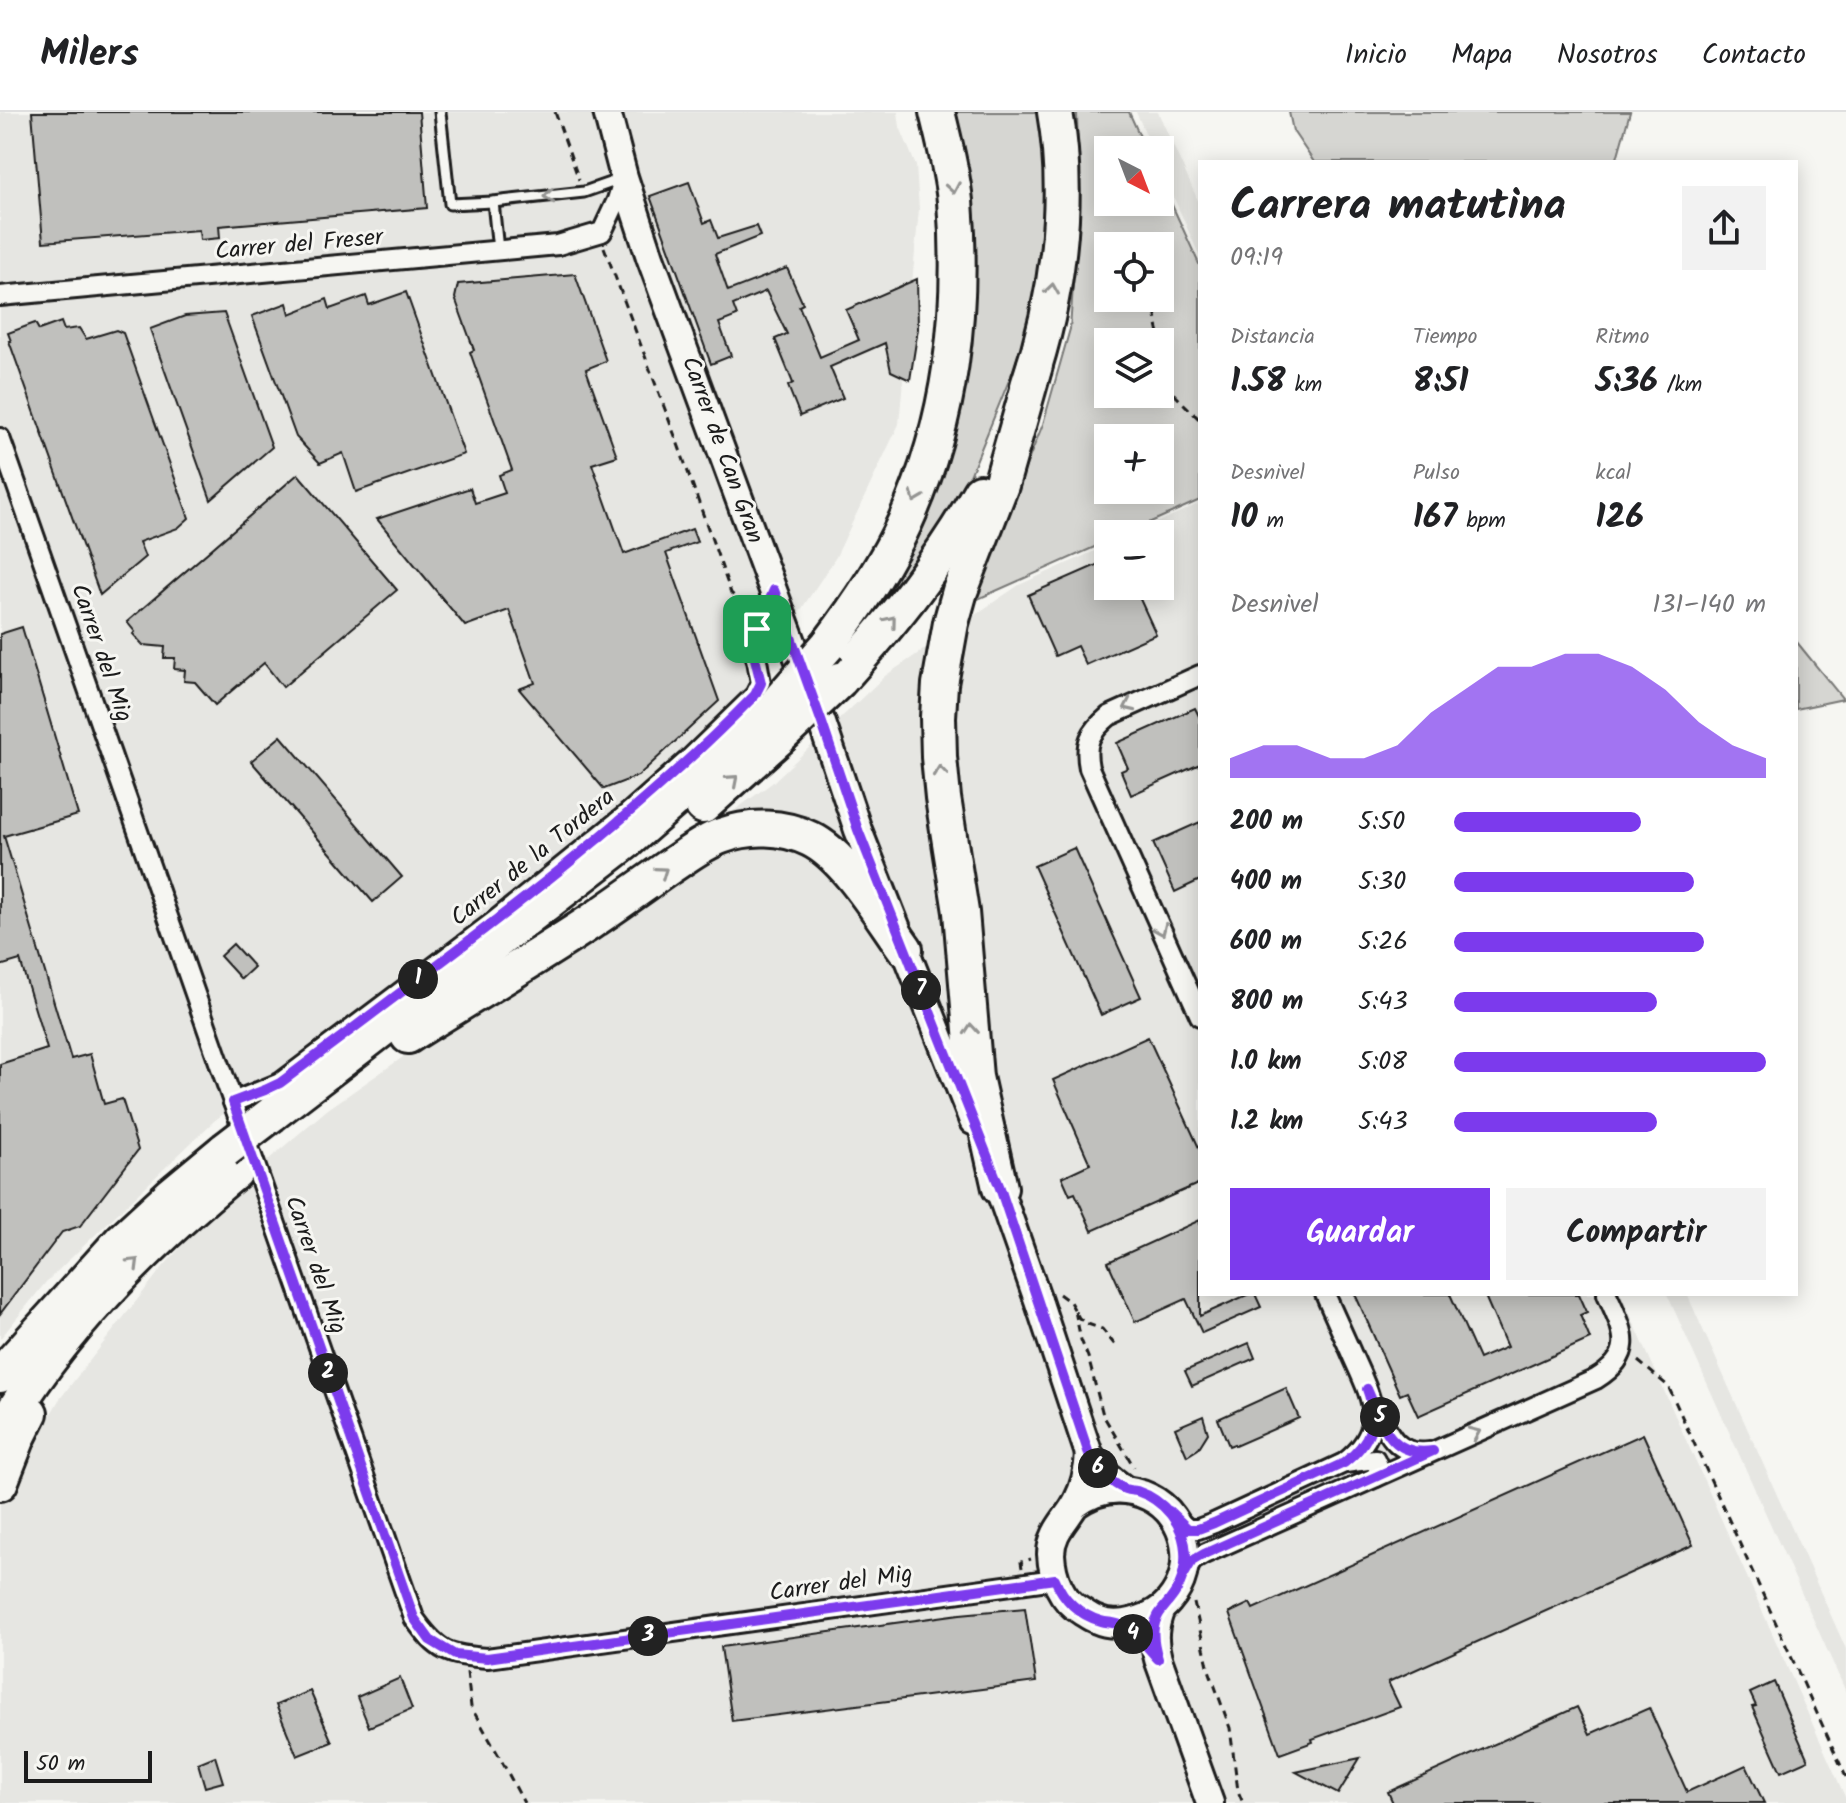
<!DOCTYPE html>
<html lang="es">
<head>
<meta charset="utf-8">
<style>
  body { margin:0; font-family:Kalam,sans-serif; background:#f2f2f2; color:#202124; height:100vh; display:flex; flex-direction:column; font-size:30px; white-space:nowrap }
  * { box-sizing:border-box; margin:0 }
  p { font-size:26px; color:#757577 }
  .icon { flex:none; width:44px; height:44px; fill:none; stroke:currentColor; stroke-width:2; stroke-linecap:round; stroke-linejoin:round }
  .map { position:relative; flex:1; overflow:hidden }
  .sheet { position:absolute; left:1198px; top:48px; width:600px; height:1136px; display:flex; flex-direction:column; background:#fff; border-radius:0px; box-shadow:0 4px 20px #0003 }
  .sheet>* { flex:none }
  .needle { width:52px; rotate:138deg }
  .fabs { position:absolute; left:1094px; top:24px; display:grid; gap:16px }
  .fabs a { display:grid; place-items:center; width:80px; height:80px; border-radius:0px; background:#fff; box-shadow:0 4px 20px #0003; font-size:40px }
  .scale { position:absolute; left:24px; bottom:20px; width:128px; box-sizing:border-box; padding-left:8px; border:4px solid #1c1c1c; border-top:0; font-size:22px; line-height:28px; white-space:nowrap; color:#1c1c1c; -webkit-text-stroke:6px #f6f6f2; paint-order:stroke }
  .pin { position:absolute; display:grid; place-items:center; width:68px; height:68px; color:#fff; margin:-34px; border-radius:16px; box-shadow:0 4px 12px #0006 }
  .km { position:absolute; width:40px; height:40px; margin:-20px; border-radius:50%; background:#222; color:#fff; font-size:22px; line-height:40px; text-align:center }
  .round { display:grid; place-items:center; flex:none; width:84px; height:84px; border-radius:0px; background:#f2f2f2 }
  .head { display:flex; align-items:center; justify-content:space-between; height:136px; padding:0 32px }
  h1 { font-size:44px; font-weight:700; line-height:60px }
  .stats { display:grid; grid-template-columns:repeat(3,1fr); gap:12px; height:136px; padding:8px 32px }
  .stats div { display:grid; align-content:center }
  .stats b { font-size:34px; font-weight:700 }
  .stats small { font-size:22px; font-weight:400 }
  .stats p { font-size:22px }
  .chart { height:224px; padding:16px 32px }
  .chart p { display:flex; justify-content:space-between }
  .chart svg { width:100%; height:144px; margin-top:8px; fill:#7c3aed; opacity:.7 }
  .button { display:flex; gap:16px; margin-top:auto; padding:16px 32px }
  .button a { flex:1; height:92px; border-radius:0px; background:#7c3aed; color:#fff; font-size:32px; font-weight:700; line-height:92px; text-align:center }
  .button a+a { background:#f2f2f2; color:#202124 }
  ul { padding:0 32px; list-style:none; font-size:26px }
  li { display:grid; grid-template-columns:128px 96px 1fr; align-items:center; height:60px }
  li i { height:20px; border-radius:10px; background:#7c3aed }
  header { display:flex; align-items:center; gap:48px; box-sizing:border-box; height:112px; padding:0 40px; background:#fff; border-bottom:2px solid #e0e0e0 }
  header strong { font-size:38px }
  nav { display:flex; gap:44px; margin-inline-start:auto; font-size:28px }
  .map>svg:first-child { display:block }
  .built { fill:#e6e6e2 }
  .green { fill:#d6d6d2; stroke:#797977; stroke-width:2; fill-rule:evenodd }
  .building { fill:#c0c0bd; stroke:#1c1c1c; stroke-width:2 }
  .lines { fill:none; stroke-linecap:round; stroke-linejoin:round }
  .lane-casing { stroke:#1c1c1c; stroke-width:15 }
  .street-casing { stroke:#1c1c1c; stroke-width:24 }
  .secondary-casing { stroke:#1c1c1c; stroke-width:32 }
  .highway-casing { stroke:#1c1c1c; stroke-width:40 }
  .path { stroke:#1c1c1c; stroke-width:3; stroke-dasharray:8 6; stroke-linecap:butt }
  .lane { stroke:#f6f6f2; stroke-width:9 }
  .street { stroke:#f6f6f2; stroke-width:18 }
  .secondary { stroke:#f6f6f2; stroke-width:26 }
  .highway { stroke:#f6f6f2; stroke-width:34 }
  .highway-bridge-casing { stroke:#1c1c1c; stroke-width:40; stroke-linecap:butt }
  .highway-bridge { stroke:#f6f6f2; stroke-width:34 }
  .oneway { stroke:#949492 }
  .route-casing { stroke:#fff; stroke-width:16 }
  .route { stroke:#7c3aed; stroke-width:10 }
  .labels { text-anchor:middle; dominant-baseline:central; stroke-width:6; stroke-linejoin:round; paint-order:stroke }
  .street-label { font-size:24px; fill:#1c1c1c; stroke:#f6f6f2 }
</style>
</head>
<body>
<header>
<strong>Milers</strong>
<nav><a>Inicio</a><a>Mapa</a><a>Nosotros</a><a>Contacto</a></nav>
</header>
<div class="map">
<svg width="1846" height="1691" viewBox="0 0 1846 1691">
  <rect width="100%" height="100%" fill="#f6f6f2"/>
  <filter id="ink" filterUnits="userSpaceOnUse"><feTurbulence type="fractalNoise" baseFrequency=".0125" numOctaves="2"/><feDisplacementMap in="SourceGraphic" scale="16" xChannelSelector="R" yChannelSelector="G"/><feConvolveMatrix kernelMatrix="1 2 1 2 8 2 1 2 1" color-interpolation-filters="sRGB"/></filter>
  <g filter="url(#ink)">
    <!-- built -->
    <g class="built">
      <path d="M0,0h898l2,15 16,39 3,43 -20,215 -63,133 -95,143 -130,119 -168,136 -165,118 -64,48 -168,161 -46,57z"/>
      <path d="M1136,0h22l42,93v52l-40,-91v-16h-7z"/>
      <path d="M1200,391v791h421l225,505v4h-1846v-302l59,-101 103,-132 67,-75 99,-84 356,-247 -4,-12 92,-67 113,-107 134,-91 89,-40v41h52v-52h-28z"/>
      <path d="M1667,1182h20l159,355v43z"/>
    </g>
    <!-- green -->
    <g class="green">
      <path d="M953,0h89l17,130 -40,114 -56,137 -92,128 76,-162 29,-202z"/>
      <path d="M1077,0h52l17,38h-38v52h52v-23l40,87v234l-76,34h-16v7l-137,61 72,-178 27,-95 9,-129zM1108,134h52v52h-52zM1108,230h52v52h-52zM1108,326h52v52h-52z"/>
      <path d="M1289,0h341l-14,50h-302l-21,-31z"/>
      <path d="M1796,529l47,58 -47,10z"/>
    </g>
    <!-- building -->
    <g class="building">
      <path d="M32,0h387l8,96 -208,18 1,12 -20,2 -1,-10 -156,12z"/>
      <path d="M689,70l15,41 7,-3 7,18 38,-12 4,10 -45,18 13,37 59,-23 16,36 -4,2 21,51 39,-17 -13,-30 71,-31 1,50 -8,51 -19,-9 -6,-28 -55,24 13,31 -43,18 -12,-30 5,-3 -18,-44 12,-5 -21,-43 -33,14 4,11 -18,7 12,33 -20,8 -61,-168z"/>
      <path d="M575,162l31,87 -20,8 31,87 -25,8 32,90 68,-25 5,13 -31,11 53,148 -81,75 -34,13 -85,-100 16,-6 -26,-73 -44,16 -88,-107 93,-31 5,15 30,-10 -6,-18 13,-5 -42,-118 4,-2 -19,-52 3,-14z"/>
      <path d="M406,180l58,162 -108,38 -13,-39 -23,10 -24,-26 -44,-121 35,-13 3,11 37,-15 3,10 36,-13 3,9z"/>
      <path d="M224,201l48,134 -61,53 -61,-171 35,-13z"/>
      <path d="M61,210l3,8 15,-2 7,11 30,-9 7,3 66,185 -11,10 -39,14 6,15 -45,38 -91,-254h2l-3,-8 27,-10 4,7z"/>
      <path d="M298,362l99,116 -114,97 -19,-24 -49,42 -20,-23 -11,-1 1,-11 -11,-1 1,-11h-11l1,-11 -22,-2 -10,-11 2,-2 -8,-10z"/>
      <path d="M1108,448v26h26l22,48 -70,31 -9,-19 -22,10 -27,-61z"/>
      <path d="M22,515l56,188 -74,21 67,223 19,-5 14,50 18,-5 16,51 -58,76 -18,6 -62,82v-250l47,-15 -27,-89 -20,6v-332z"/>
      <path d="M1195,596l5,10v46l-69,31 -10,-24 7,-3 -11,-25z"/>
      <path d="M281,624l121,141 -29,25 -122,-141z"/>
      <path d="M1200,710v58l-25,12 -22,-49z"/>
      <path d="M1074,736l67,149 -40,18 -67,-149z"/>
      <path d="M233,832l21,23 -13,12 -21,-23z"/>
      <path d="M1148,925l52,113v33l-108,48 -17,-38 -5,2 -8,-18 28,-13 -37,-84z"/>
      <path d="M1200,1108v96l49,-22h6l6,13 -59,26 -16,-34 -51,23 -27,-60z"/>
      <path d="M1355,1182h95l29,65 28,-12 -23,-53h95l8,18 -7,3 10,24 -172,77 -11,-24 -7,3z"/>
      <path d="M1249,1231l6,15 -63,28 -7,-15z"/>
      <path d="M1286,1276l13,30 -64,28 -1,-2 -5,2 -11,-27z"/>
      <path d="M1203,1304l5,17 -10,16 -11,7 -12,-28z"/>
      <path d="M1643,1322l50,111 -305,137 12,25 -88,32 1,3 -33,12 -51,-141 21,-10 3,6z"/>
      <path d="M1025,1496l11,74 -304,39 -11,-74 239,-33z"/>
      <path d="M400,1566l12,31 -43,18 -12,-30z"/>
      <path d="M1774,1570l34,78 -27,12 -29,-65 4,-1 -6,-13z"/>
      <path d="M310,1579l22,51 -35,14 -21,-51z"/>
      <path d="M1577,1595l13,27 59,-26 38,84 59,-27 18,38h-371l-5,-11z"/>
      <path d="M215,1644l8,26 -18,5 -7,-24z"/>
      <path d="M1360,1646l-22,36 -42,-22z"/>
    </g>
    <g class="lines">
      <defs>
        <g id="lane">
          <path d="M440,0l10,92 43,-2 91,-10 37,-13"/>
          <path d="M493,90l5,48"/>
        </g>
        <g id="street">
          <path d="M0,184l558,-51 44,-13 15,-32 7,-23"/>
          <path d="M0,326l414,1180c24,34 33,37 73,40l568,-79"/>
          <path d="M1200,563l-91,41c-19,16 -25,27 -20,52l111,248"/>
          <path d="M233,990l47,-19 212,-160 135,-109 60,-53 68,-66 6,-12 -4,-23 -6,-18 23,-52"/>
          <path d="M1375,1294c12,25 21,51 54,46"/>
          <path d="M1345,1351l30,-4 4,9 -3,9"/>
          <path d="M1175,1406l13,11h10l16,-6 130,-60c45,-34 28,-64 9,-106 -9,-21 -19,-42 -28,-63"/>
          <path d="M1185,1462l7,-13 12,-7 392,-175c42,-26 27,-48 11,-85"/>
        </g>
        <g id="secondary">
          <path d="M607,0l17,65 26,80 172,466 36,107 115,291"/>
          <path d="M993,1060l45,128 51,154 14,19 21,16"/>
          <path d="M1075,1393c23,-17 49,-20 74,-8 39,19 48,72 20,104 -8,10 -19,15 -31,19 -13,4 -28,6 -41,0 -6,-2 -11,-6 -16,-9 -20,-11 -29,-35 -30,-57 0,-23 17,-35 26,-53 8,-15 11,-31 12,-47"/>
          <path d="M1161,1497c-7,18 -8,31 -3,50l52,144"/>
        </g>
        <g id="highway">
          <path d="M1028,274c29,-86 43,-184 27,-274"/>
          <path d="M828,533c29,-38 57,-79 77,-123 46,-100 59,-212 50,-321 -3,-30 -11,-60 -18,-89"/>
          <path d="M840,568c53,-59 101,-119 140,-188"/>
          <path d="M703,694l77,-69"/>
          <path d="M408,924c60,-38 122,-74 181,-113 27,-18 53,-37 80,-56 17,-11 33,-24 52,-31 29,-11 62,-10 89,3 36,17 71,77 95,110"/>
          <path d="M272,1002l354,-272 92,-80 53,-52"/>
          <path d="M1000,1076l-25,-111 -14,-165 -18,-114 -4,-41 -1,-40 2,-33 11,-61 9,-32 41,-106 34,-120"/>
          <path d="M0,1263l122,-135 50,-46 53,-44"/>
          <path d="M0,1322c59,-103 145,-187 235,-262"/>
          <path d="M0,1371l18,-46 12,-24"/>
        </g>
      </defs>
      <!-- lane casing -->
      <use href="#lane" class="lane-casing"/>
      <!-- street casing -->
      <use href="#street" class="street-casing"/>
      <!-- secondary casing -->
      <use href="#secondary" class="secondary-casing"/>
      <!-- highway casing -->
      <use href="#highway" class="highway-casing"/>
      <!-- path -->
      <g class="path">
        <path d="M555,0l24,68"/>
        <path d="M604,135l74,197 53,149 17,17"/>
        <path d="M1154,186l3,27 15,67 28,28"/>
        <path d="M1059,1182l11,8 9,16 6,5 17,6 13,16"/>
        <path d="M1075,1199l6,29 7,17 15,58 31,52"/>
        <path d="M1638,1249l30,25 178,391"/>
        <path d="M1022,1456l-1,-6 10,-3"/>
        <path d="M1194,1491l15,67 21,58 8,63 5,12"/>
        <path d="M467,1560l4,35 28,49 25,47"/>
      </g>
      <!-- lane -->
      <use href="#lane" class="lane"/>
      <!-- street -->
      <use href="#street" class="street"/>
      <!-- secondary -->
      <use href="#secondary" class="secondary"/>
      <!-- highway -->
      <use href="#highway" class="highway"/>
      <defs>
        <g id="highway-bridge">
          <path d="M771,598l57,-65"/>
          <path d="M780,625l60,-57"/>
          <path d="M225,1038l47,-36"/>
        </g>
      </defs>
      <!-- highway-bridge casing -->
      <use href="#highway-bridge" class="highway-bridge-casing"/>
      <!-- highway-bridge -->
      <use href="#highway-bridge" class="highway-bridge"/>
    </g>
    <!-- one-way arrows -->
    <defs><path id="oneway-chevron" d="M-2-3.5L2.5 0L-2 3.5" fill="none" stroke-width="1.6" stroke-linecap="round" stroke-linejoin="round" transform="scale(2)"/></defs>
    <g class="oneway">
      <use href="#oneway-chevron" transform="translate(953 76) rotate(80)"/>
      <use href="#oneway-chevron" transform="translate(549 84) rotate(174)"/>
      <use href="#oneway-chevron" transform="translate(1052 177) rotate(-82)"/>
      <use href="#oneway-chevron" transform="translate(916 385) rotate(112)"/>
      <use href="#oneway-chevron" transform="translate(891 509) rotate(-51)"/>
      <use href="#oneway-chevron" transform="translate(1129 594) rotate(155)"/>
      <use href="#oneway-chevron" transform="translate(940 659) rotate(-96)"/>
      <use href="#oneway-chevron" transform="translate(733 668) rotate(-41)"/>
      <use href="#oneway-chevron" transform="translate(662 760) rotate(-35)"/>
      <use href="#oneway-chevron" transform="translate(1161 818) rotate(66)"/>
      <use href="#oneway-chevron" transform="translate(971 917) rotate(-95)"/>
      <use href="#oneway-chevron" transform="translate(134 1151) rotate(-45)"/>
      <use href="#oneway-chevron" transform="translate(1475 1321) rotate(-24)"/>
    </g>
  </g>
  <g class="lines" filter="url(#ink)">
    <defs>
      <path id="route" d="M757,517l-6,13 10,41 -6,12c-143,146 -312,265 -475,388l-15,7 -32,12 181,516 16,22 25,15 32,3 568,-79c8,20 24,36 46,42 6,2 13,1 19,4 15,5 28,23 38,34 -3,-10 -6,-21 -4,-32 2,-12 9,-18 16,-27 21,-26 20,-63 -1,-89l19,18h10l16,-6 130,-60c27,-21 35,-42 23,-74 15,33 22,69 66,62l-229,103 -12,7 -10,17c2,-8 4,-17 4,-25 -2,-29 -22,-53 -49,-62 -4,-1 -8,0 -12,-2 -16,-6 -27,-22 -36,-35l-89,-266 -142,-358 -36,-107 -48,-133 -17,39"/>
    </defs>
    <!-- route casing -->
    <use href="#route" class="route-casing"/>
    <!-- route -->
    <use href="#route" class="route"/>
  </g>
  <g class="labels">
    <!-- street labels -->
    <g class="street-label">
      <text transform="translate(299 133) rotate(-5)">Carrer del Freser</text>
      <text transform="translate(722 338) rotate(70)">Carrer de Can Gran</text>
      <text transform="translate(101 541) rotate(71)">Carrer del Mig</text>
      <text transform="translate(533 746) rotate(-39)">Carrer de la Tordera</text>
      <text transform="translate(315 1153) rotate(71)">Carrer del Mig</text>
      <text transform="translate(841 1472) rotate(-8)">Carrer del Mig</text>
    </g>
  </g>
</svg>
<div class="fabs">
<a><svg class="needle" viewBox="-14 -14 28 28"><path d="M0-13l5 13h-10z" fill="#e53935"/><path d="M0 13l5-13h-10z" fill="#757577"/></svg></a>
<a><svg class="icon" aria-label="locate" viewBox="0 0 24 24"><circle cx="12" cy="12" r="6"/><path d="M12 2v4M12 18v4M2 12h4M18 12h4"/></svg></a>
<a><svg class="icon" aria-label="layers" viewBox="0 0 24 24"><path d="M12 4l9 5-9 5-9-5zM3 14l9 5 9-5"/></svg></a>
<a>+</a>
<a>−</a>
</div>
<div class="scale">50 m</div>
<div class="pin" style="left:757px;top:517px;background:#1e9e55"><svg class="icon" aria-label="arrive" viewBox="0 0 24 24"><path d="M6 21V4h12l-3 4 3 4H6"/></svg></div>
<b class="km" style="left:418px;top:867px">1</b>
<b class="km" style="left:328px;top:1261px">2</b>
<b class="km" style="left:648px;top:1524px">3</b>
<b class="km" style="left:1133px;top:1522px">4</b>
<b class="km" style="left:1380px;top:1305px">5</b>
<b class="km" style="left:1098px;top:1356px">6</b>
<b class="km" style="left:921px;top:878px">7</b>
<section class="sheet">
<div class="head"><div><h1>Carrera matutina</h1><p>09:19</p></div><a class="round"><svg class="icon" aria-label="share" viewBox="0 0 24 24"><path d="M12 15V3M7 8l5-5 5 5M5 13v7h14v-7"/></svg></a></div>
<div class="stats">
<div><p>Distancia</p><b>1.58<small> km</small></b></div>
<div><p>Tiempo</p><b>8:51</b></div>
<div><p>Ritmo</p><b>5:36<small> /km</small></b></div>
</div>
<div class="stats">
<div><p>Desnivel</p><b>10<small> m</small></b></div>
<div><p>Pulso</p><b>167<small> bpm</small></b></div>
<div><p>kcal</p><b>126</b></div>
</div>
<div class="chart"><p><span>Desnivel</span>131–140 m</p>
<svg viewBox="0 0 160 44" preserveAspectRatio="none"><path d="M0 44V38L10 34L20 34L30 38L40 38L50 34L60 24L70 17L80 10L90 10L100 6L110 6L120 10L130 17L140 27L150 34L160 38V44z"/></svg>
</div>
<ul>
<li><b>200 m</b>5:50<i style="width:60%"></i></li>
<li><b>400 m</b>5:30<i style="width:77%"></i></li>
<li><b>600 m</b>5:26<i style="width:80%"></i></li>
<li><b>800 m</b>5:43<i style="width:65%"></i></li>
<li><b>1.0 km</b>5:08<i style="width:100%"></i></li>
<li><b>1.2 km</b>5:43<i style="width:65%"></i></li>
</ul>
<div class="button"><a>Guardar</a><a>Compartir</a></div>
</section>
</div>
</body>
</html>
